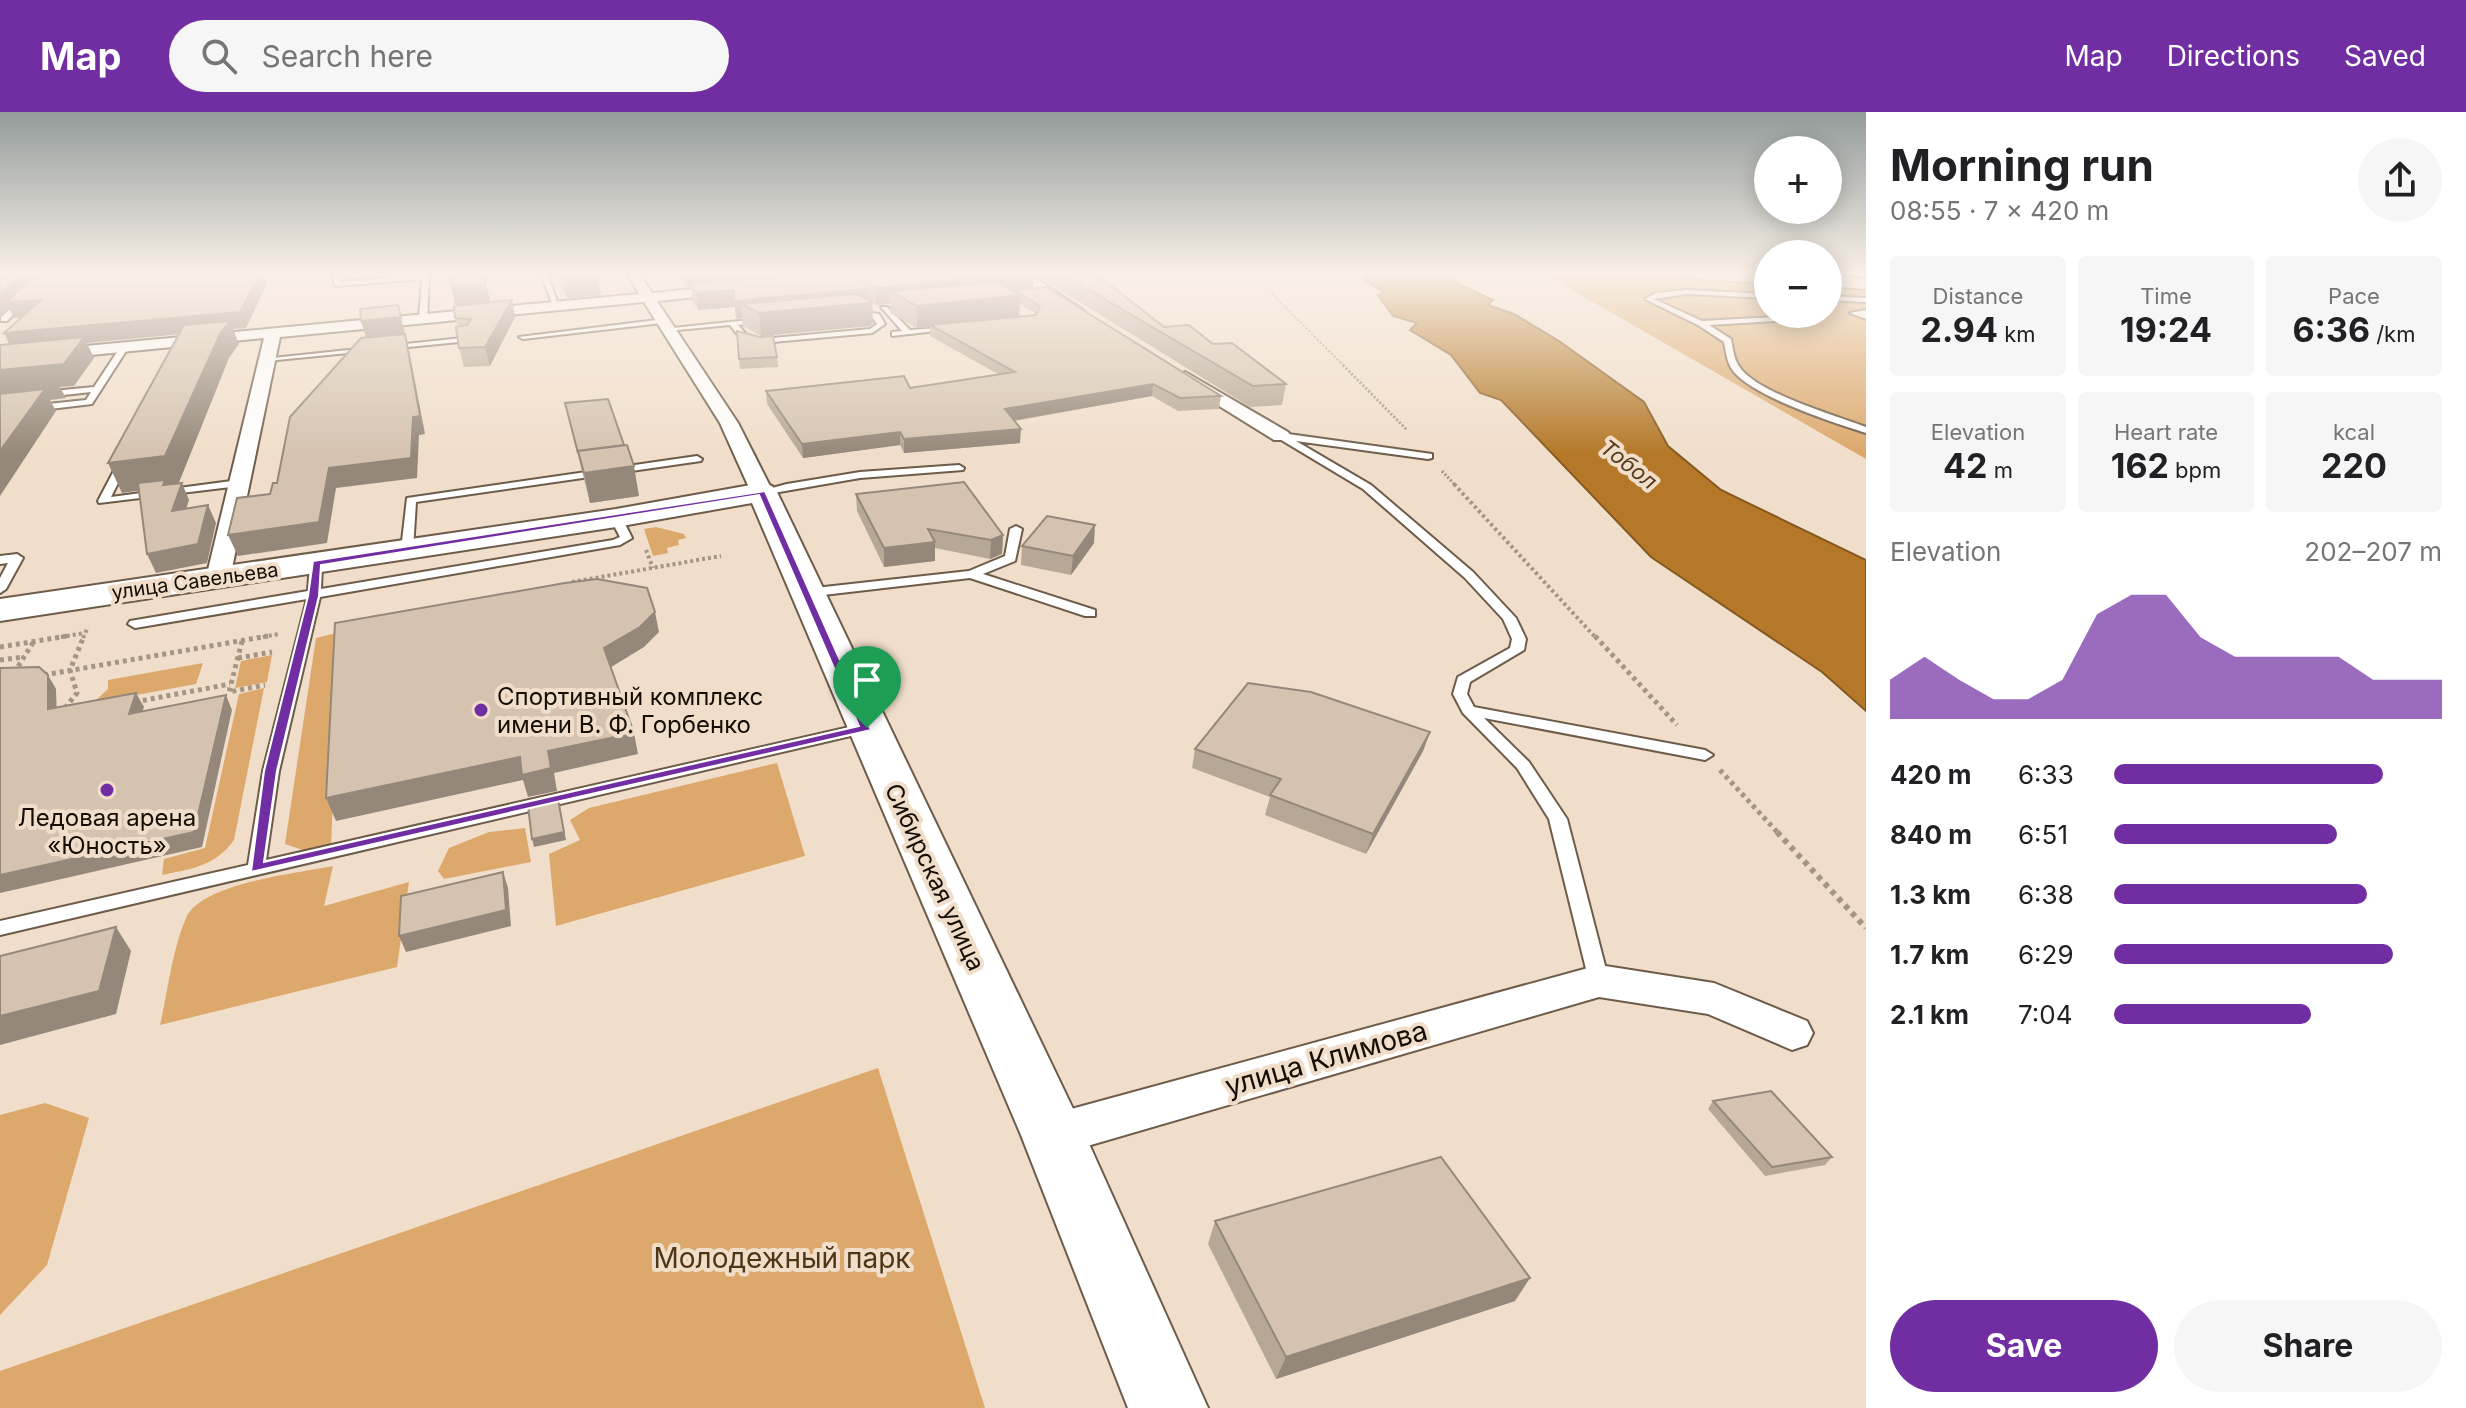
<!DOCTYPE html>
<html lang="en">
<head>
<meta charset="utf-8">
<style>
  body { margin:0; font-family:Inter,sans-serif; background:#f6f6f6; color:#202124; height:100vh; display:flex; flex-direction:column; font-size:30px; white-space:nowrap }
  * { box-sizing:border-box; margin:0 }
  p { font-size:26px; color:#757577 }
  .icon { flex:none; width:44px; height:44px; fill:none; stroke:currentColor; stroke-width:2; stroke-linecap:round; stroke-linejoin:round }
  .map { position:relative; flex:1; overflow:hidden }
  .drawer { display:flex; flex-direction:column; background:#fff; width:600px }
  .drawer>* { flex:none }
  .buttons { position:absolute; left:1754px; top:24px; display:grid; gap:16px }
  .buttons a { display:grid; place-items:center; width:88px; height:88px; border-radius:50%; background:#fff; box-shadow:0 4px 20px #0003; font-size:40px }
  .pin { position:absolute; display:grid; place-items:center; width:68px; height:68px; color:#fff; margin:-82px -34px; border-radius:50% 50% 50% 0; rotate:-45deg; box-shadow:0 0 8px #0007 }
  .pin .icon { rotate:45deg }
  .round { display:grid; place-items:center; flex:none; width:84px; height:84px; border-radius:42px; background:#f6f6f6 }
  .summary { display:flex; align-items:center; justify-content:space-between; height:136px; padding:0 24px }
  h1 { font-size:44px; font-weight:700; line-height:60px }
  .metrics { display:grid; grid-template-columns:repeat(3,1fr); gap:12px; height:136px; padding:8px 24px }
  .metrics div { display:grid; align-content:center; border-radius:8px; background:#f6f6f6; text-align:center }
  .metrics b { font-size:34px; font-weight:700 }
  .metrics small { font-size:22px; font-weight:400 }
  .metrics p { font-size:22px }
  .chart { height:224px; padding:16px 24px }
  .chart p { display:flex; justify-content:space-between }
  .chart svg { width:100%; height:144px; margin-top:8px; fill:#712ea2; opacity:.7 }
  .primary-button { display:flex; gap:16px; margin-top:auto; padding:16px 24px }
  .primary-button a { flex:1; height:92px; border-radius:48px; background:#712ea2; color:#fff; font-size:32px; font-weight:700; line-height:92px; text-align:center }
  .primary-button a+a { background:#f6f6f6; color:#202124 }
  ul { padding:0 24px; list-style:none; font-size:26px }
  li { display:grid; grid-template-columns:128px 96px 1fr; align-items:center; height:60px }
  li i { height:20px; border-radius:10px; background:#712ea2 }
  header { display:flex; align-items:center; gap:48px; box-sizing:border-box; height:112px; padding:0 40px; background:#712ea2; color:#fff }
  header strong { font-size:38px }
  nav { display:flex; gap:44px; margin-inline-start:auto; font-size:28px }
  .search { width:560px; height:72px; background:#f6f6f6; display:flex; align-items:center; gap:20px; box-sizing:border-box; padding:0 28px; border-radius:44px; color:#757577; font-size:30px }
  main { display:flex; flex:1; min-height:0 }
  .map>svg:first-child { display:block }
  .green { fill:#dca86b }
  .water { fill:#b47828; stroke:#84581e; stroke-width:2 }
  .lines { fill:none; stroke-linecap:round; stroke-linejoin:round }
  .lane-casing { stroke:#6d5c4a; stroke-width:4 }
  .street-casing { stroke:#6d5c4a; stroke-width:4 }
  .secondary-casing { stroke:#6d5c4a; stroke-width:4 }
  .path-far4 { stroke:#a49586; stroke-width:2; stroke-dasharray:2 2; stroke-linecap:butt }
  .path-far3 { stroke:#a49586; stroke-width:3; stroke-dasharray:2 2; stroke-linecap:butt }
  .path-far2 { stroke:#a49586; stroke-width:4; stroke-dasharray:3 3; stroke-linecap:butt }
  .path-far1 { stroke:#a49586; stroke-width:5; stroke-dasharray:4 4; stroke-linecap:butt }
  .path { stroke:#a49586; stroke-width:6; stroke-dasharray:5 5; stroke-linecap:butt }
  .lane { fill:#fff; fill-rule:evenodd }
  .street { fill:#fff; fill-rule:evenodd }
  .secondary { fill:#fff; fill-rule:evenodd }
  .wall { fill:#b7a896; fill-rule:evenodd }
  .shaded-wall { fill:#95887a }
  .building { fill:#d5c3af; stroke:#95887a; stroke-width:2 }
  .route { fill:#712ea2; stroke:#fff; stroke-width:2; fill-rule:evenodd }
  .poi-dot { fill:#712ea2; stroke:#f1deca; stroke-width:3 }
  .labels { text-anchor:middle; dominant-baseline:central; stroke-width:8; stroke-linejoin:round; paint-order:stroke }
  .far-street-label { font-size:20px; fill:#140e07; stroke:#f1deca }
  .far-water-label { font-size:22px; font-style:italic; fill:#563c1c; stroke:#f1deca }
  .poi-label { font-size:24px; fill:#140e07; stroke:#f1deca; text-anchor:start }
  .street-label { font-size:24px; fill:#140e07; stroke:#f1deca }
  .near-street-label { font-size:28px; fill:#140e07; stroke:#f1deca }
  .near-park-label { font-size:28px; fill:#4f3515; stroke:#f1deca }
</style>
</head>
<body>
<header>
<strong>Map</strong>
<div class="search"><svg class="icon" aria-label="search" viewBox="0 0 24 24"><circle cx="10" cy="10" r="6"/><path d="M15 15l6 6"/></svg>Search here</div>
<nav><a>Map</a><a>Directions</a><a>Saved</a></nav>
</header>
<main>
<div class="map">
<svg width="1866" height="1296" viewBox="0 0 1866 1296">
  <rect width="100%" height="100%" fill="#f1deca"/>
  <!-- green -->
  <g class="green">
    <path d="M1544,162h224v40h60v-40h38v185z"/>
    <path d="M656,415l28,7 2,4 -8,2 1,5 -12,3 1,5 -15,3 -9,-27z"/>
    <path d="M340,520l-9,215 -25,4 -21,-7 31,-206z"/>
    <path d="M272,543l-5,27 -32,6 6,-27z"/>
    <path d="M203,551l-7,21 -103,19 15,-14v-9z"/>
    <path d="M264,576l-30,152c-18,26 -43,29 -72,35l2,-16 41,-11 34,-154z"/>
    <path d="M777,651l28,93 -249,70 -7,-72 31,-14 -10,-20 19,-12z"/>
    <path d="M525,716l6,34 -87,17 -6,-8 11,-23 40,-16z"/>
    <path d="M333,754l-9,40 85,-24 -12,85 -237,58c8,-34 12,-75 26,-107 15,-35 113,-45 147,-52z"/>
    <path d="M878,956l107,340h-985v-37z"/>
    <path d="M45,991l44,15 -42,147 -47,50v-200z"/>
  </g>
  <!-- water -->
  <path class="water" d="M1369,162h69l55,26 -5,5 26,9 45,27 85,61 24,44 53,44 145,70v151l-44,-39 -171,-115 -150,-157 -21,-7 -29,-38 -41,-25 7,-7 -24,-7 -15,-21 7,-3 -22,-12z"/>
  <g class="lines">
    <defs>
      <g id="lane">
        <path d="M48,162h7l-48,47h-6v-4z"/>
        <path d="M334,162h6v8l89,-8 -2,45 -4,2 -4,-2 3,-40 -85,7 -3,-2z"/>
        <path d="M541,162h6l12,33 -6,-1z"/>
        <path d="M1686,178l82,4v4l-82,-4 -32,5 48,22 92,-5 -3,4 -82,5 22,14c2,10 3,22 10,30 20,25 93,46 125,58v6c-32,-10 -111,-36 -132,-61 -7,-8 -8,-20 -10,-30l-26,-17 -53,-26 11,-6z"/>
        <path d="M1828,184l38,2v4l-38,-2z"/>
        <path d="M881,195h6l23,23 40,-3 4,2 -62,7v-4l10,-1z"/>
        <path d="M848,198l31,4 6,10 -13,9 -111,10 -20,-4 -11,-14 -63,6 -4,-2 105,-11 -3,4 -27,3 9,10 14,4 109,-10 7,-5 -4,-6 -25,-4z"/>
        <path d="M1866,198v9l-16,-6z"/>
        <path d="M665,207l-3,4 -139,16 -4,-2z"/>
        <path d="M472,225l-3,4 -202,20 -4,-2z"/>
        <path d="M121,234l7,2 -36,56 -92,11v-6l86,-9 5,-8 -91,10v-6l94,-9z"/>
        <path d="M1281,321l151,21v4l-4,1 -132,-18 75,44 102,87 43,46 10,21 -2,11 -54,32 -3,12 7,13 231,43 8,5 -8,5 -221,-42 45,44 38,57 42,162 -3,6 -7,2 -7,-2 -3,-6 -40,-162 -32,-51 -54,-55 -10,-19 5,-17 52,-29 2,-9 -9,-20 -38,-41 -102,-89 -85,-51 -2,-2z"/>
        <path d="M697,344l5,3 -1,2 -285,41 -3,48 -6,4 -6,-4 6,-52z"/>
        <path d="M124,346l5,3 -18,36 128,-17 5,3 -5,3 -140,17 -1,-2 21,-40z"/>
        <path d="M959,353l5,3 -1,2 -103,8 -98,17 -5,-3 30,-8 73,-12z"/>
        <path d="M616,403l6,3 10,20 -12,7 -300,52 -41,174 -13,89 601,-137 8,5 -3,3 -872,204v-14l248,-56 15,-94 44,-172 -172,29 -7,-4 2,-3 178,-30 2,-28 6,-4 6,4 -1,26 292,-49 7,-3 -10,-19z"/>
        <path d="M1016,414l6,3 -7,32 -32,13 112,36v6h-10l-115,-38 -164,19 -6,-4 6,-4 163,-18 36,-15 5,-27z"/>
        <path d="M17,442l6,4 -17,31 -6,4v-15l8,-15 -8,1v-8z"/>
      </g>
      <g id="street">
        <path d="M627,162h12l13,19 84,-8 7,4 -7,4 -79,8 81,122 35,69 -3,5 -8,1 -11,-6 -31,-69 -76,-121 -364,35 -50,241 -12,7 -12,-7 58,-240 -264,26v-10l639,-60z"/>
        <path d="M1014,162h15l55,37 -12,3z"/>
        <path d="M1185,260l103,60 3,4 -3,4h-14l-95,-59 -2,-4z"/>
        <path d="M1599,853l115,18 93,38 6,12 -6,12 -15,5 -84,-36 -109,-17 -546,159 -17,-6 -6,-15 6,-15 17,-6z"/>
      </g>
      <g id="secondary">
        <path d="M1689,162h79v9l-70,-4z"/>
        <path d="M1828,164l38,3v10l-38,-3z"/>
        <path d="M762,371l10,3 5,6 299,623 132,293h-80l-107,-273 -269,-632 -136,24 -616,94v-22l616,-90z"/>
      </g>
    </defs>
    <!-- lane casing -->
    <use href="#lane" class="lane-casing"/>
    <!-- street casing -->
    <use href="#street" class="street-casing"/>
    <!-- secondary casing -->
    <use href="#secondary" class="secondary-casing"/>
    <!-- path-far4 -->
    <path class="path-far4" d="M1252,162l93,93"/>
    <!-- path-far3 -->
    <g class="path-far3">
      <path d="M1343,253l64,65"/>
      <path d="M1442,359l14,15"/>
    </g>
    <!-- path-far2 -->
    <g class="path-far2">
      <path d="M1454,372l142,154"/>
      <path d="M646,438l7,18"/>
      <path d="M572,470l149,-26"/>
      <path d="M55,526l30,-5"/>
      <path d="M83,526l5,-11"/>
      <path d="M257,526l22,-4"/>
    </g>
    <!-- path-far1 -->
    <g class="path-far1">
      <path d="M1595,524l82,89"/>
      <path d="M242,529l-13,51 36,-7"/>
      <path d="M0,535l67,-11"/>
      <path d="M238,546l34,-6"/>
      <path d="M0,548l24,-3"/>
      <path d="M14,561l20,-32"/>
      <path d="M44,563l224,-39"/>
      <path d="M135,590l95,-18"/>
      <path d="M65,596l12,-15 -7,-23 14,-34"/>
      <path d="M1720,658l59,64"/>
    </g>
    <!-- path -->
    <path class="path" d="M1777,720l89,96"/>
    <!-- lane -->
    <use href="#lane" class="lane"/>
    <!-- street -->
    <use href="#street" class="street"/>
    <!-- secondary -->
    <use href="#secondary" class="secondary"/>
  </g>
  <!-- wall -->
  <g class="wall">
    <path d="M555,162h42l4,21 -34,3z"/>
    <path d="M677,162h80l1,3 11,-1 -2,-2h267l-1,15 188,107 -2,13 -41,2 -26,-15 -138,25 6,22 -116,10 -4,-8 -97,13 -36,-54 -1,-13 144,-3 88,-14 -68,-38v-9l-13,1 -27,-15v-9l-14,1 -4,-2 1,20 -4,3 -108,10 -18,-10 -1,-8 -6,1 -1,-12 -37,3 -6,-9 -1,-15 -6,1zM1020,192l16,10v1l-17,2z"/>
    <path d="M1034,162h62l68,53 49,17 73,40 -4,21 -32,2z"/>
    <path d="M491,190l24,15 -25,49 -26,1 -5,-19 -1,-21 -3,-9z"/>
    <path d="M737,219l23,6 17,20 1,10 -38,2z"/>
    <path d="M565,291l74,93 -49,7z"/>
    <path d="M856,382l147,41 -1,19 -12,5 -55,-11v13l-51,6 -27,-56z"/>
    <path d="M1094,431l-23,32 -50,-10 1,-19z"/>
    <path d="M1430,620l-7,19 -57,103 -101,-39 5,-18 -78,-29 3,-19z"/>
    <path d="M1713,989l119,56 -7,8 -60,11 -57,-67z"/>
    <path d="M1215,1109l300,80 -239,78 -68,-135z"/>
  </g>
  <!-- shaded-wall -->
  <g class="shaded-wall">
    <path d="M22,162h22l-3,26 7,15 -34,3 -5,-10 -9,10v-24z"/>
    <path d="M260,162h3l4,10 -21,44 -13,1 6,15 -10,14 -51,127 -56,8 -14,-30 115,-133 -136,13 7,15 -20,28 -14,1 6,11 -16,2 6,11 -56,85v-126l12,-20 -8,-17z"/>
    <path d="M359,162h33l-32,3z"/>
    <path d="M484,162l7,31 -35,3 -5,-22z"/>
    <path d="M597,162l4,21 -34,3 -4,-22z"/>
    <path d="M683,162h74l1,6 -68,4 1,2 -6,1z"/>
    <path d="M1023,162h11l-1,16 -123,12 -20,-11v13l-14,1v-17z"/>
    <path d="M867,177l1,15 4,-3 1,22 -4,3 -108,10 -2,-23 -18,-9 1,14 -6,1 -1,-12 -37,3 -2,-17 38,-3z"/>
    <path d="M1020,183l-1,22 -89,8v2l-13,1v-22z"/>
    <path d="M512,188l3,17 -25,49 -5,-19z"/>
    <path d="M398,193l11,45 16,84 -6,1 -2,43 -81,10 -9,55 -89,13 -10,-21 101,-67 39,-124 -7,-23z"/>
    <path d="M1153,272l-1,12 -148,26 1,-13z"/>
    <path d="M1021,317l-1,14 -116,10v-14z"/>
    <path d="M900,320v13l-97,13 -1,-14z"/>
    <path d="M634,354l5,30 -49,7 -6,-30z"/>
    <path d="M182,371l7,17 -9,29 -8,-18z"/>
    <path d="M208,393l8,18 -9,40 -51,10 -9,-19z"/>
    <path d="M1095,413l-1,18 -23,32 2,-19z"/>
    <path d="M1003,423l-1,19 -12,5 1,-19z"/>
    <path d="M935,430v19l-51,6v-19z"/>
    <path d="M655,500l4,20 -15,15 -36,22 -4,-21z"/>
    <path d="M48,563l8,14 1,34 -9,-14z"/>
    <path d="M136,581l8,14 -7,21 -8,-14z"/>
    <path d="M226,583l6,15 -30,137 -202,46v-18z"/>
    <path d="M1430,620l-7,19 -57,103 7,-20z"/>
    <path d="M634,621l4,21 -84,19 3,18 -29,6 -5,-17 -187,41 -10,-23z"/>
    <path d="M558,687l8,41 -32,7 -2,-8z"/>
    <path d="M503,760l5,16 3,38 -105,26 -7,-16z"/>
    <path d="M116,815l15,24 -15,63 -116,31v-29z"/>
    <path d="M1530,1166l-15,23 -239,78 10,-22z"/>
  </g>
  <!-- building -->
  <g class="building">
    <path d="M0,162h22l-22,20z"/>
    <path d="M37,162h223l-20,38 -236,21 37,-33 -35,2z"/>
    <path d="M450,162h34l2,9 -35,3z"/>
    <path d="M562,162h29l-28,2z"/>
    <path d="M796,162h227l-147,14 -13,-7 4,8 -133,12v-11l-38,3 -6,-9z"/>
    <path d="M1062,162h34l68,53 25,-2 24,19 19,-1 54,41 -33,2z"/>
    <path d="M997,170l23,13 -103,11 -27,-15z"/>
    <path d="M1046,175l175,109 -41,2 -27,-14 -148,25 16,20 -117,10 -4,-7 -98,12 -36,-53 138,-15 6,12 105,-16 -85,-47 106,-10 4,-9 -25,-15z"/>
    <path d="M855,182l17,7 -4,2 -109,10 -18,-9z"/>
    <path d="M512,188l-27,47 -26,1 -3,-21 11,-2 4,-6 -16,-1 -1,-12z"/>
    <path d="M398,193l3,12 -40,4 -1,-12z"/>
    <path d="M230,209l-10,13 -55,122 -57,7 76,-138z"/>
    <path d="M737,219l23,6 13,-1 4,21 -38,2z"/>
    <path d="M405,222l15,82 -7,1 -2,41 -82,10 -10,54 -91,13 9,-37 33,-4 3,-11h4l13,-66 71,-79z"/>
    <path d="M84,225l-20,27 -64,6v-25z"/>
    <path d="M55,264l-55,7v-2z"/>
    <path d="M45,277l-45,62v-57z"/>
    <path d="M608,287l16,46 -46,6v2l-13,-50z"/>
    <path d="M627,333l7,21 -50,7 -6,-22z"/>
    <path d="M165,368l-2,5 19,-2 -10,28 36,-6 -10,39 -51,10 -9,-71z"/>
    <path d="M964,370l39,53 -12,5 -63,-11 7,13 -51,6 -28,-54z"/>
    <path d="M1047,404l48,9 -22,31 -51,-10z"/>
    <path d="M597,467l50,9 8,24 -15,15 -36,21 30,85 -86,18 3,17 -29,7 -2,-18 -194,41 9,-175 230,-40z"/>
    <path d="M39,555l9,8v34l88,-16 -7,21 97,-19 -32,137 -194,43v-207z"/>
    <path d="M1248,571l63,9 119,40 -57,102 -103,-39 11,-16 -86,-30z"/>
    <path d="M558,687l6,33 -32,7 -4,-33z"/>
    <path d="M503,760l3,38 -107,26 2,-40z"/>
    <path d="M116,815l-17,64 -99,25v-60z"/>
    <path d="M1771,979l61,66 -60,10 -59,-66z"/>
    <path d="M1441,1045l89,121 -244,79 -71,-136z"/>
  </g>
  <!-- sky -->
  <linearGradient id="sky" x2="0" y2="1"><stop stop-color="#939c9b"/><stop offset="0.47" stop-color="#f9f0e7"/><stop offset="1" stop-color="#f9f0e7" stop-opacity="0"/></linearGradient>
  <rect width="1866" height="343" fill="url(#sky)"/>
  <!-- route -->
  <path class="route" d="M765,379l106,239 -620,142 13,-101 44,-175 5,-35zM759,383l100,231 -595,136 13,-91 42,-175 2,-31z"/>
  <!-- markers -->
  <g class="poi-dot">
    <circle cx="481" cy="598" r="8"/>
    <circle cx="107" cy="678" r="8"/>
  </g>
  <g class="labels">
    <!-- far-street labels -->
    <g class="far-street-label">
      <text transform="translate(195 469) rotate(-8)">улица Савельева</text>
    </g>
    <!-- far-water labels -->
    <g class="far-water-label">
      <text transform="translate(1629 352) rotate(38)">Тобол</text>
    </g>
    <!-- poi labels -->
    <g class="poi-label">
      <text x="497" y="584">Спортивный комплекс<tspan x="497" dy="28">имени В. Ф. Горбенко</tspan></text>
      <text x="107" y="705" text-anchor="middle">Ледовая арена<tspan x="107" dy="28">«Юность»</tspan></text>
    </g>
    <!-- street labels -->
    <g class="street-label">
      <text transform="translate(935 765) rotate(65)">Сибирская улица</text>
    </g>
    <!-- near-street labels -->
    <g class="near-street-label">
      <text transform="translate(1326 946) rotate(-16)">улица Климова</text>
    </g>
    <!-- near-park labels -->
    <g class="near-park-label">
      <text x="782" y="1146">Молодежный парк</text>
    </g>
  </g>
</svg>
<div class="buttons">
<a>+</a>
<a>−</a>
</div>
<div class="pin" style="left:867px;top:616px;background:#1e9e55"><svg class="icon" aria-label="arrive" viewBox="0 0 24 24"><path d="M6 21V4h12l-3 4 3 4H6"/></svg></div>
</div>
<section class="drawer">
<div class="summary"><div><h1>Morning run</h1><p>08:55 · 7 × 420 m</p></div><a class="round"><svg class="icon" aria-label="share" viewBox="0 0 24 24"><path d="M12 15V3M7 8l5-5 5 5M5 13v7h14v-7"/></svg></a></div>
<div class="metrics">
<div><p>Distance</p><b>2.94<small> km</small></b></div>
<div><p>Time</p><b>19:24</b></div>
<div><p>Pace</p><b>6:36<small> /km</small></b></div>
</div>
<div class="metrics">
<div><p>Elevation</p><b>42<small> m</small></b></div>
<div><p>Heart rate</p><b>162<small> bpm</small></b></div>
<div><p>kcal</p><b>220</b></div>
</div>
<div class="chart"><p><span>Elevation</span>202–207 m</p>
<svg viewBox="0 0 160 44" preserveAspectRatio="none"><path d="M0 44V32L10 25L20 32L30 38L40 38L50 32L60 12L70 6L80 6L90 19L100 25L110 25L120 25L130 25L140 32L150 32L160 32V44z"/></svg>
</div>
<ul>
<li><b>420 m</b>6:33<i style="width:82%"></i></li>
<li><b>840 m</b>6:51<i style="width:68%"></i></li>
<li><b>1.3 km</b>6:38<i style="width:77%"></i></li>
<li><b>1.7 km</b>6:29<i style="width:85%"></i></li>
<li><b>2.1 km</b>7:04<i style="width:60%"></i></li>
</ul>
<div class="primary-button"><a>Save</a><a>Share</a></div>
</section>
</main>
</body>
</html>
